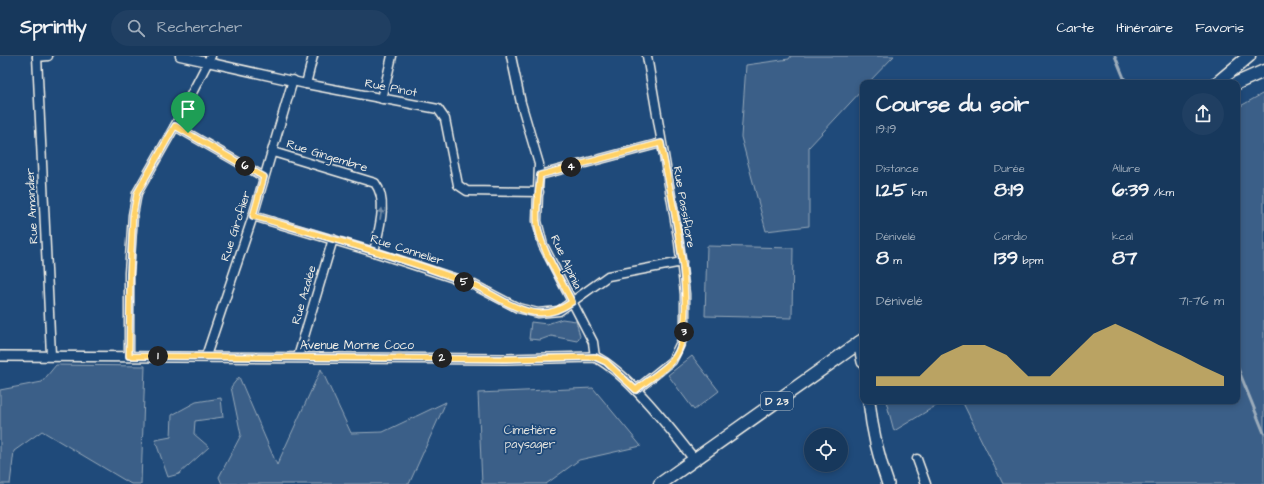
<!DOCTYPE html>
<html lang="fr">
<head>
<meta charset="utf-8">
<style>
  body { margin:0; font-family:"Architects Daughter",sans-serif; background:#203f62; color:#f1f3f6; height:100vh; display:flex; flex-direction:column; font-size:15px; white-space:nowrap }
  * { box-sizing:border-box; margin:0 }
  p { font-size:13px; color:#9eacbb }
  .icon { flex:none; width:22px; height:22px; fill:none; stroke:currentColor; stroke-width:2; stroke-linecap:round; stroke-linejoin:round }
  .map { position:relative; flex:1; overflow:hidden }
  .drawer { position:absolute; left:860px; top:24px; width:380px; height:324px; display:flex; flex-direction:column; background:#17385c; border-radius:8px; box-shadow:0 2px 6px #0003,0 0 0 1px #365272 }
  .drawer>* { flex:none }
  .fabs { position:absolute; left:804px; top:372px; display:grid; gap:8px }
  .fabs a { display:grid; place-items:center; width:44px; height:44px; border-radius:50%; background:#17385c; box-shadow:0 2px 6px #0003,0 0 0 1px #365272; font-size:20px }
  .pin { position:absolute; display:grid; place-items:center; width:34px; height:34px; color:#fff; margin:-41px -17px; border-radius:50% 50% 50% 0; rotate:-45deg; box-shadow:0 0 4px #0007 }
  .pin .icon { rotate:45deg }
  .km { position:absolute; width:20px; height:20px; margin:-10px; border-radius:50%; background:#222; color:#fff; font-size:11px; line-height:20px; text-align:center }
  .round { display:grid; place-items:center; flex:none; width:42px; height:42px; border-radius:21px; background:#203f62 }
  .headline { display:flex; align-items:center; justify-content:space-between; height:68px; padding:0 16px }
  h1 { font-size:22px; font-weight:700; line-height:30px }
  .figures { display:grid; grid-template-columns:repeat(3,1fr); gap:6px; height:68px; padding:4px 16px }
  .figures div { display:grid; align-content:center }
  .figures b { font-size:20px; font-weight:700 }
  .figures small { font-size:11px; font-weight:400 }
  .figures p { font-size:11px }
  .chart { height:112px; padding:8px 16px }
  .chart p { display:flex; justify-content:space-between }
  .chart svg { width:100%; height:72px; margin-top:4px; fill:#ffd166; opacity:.7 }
  header { display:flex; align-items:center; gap:24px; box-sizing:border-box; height:56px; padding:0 20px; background:#17385c; border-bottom:1px solid #365272 }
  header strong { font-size:19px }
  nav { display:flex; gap:22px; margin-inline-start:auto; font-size:14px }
  .search { width:280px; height:36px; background:#203f62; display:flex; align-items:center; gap:10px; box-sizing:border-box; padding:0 14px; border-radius:22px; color:#9eacbb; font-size:15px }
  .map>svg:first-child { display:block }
  .green { fill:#3a5f88; stroke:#97a8b8 }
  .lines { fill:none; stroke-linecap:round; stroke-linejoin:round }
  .stream { stroke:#9cacbb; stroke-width:3 }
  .minor-casing { stroke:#f4f1e8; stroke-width:11 }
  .tertiary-casing { stroke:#f4f1e8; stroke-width:12 }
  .secondary-casing { stroke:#f4f1e8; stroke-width:14 }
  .primary-casing { stroke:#f4f1e8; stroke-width:15 }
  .minor { stroke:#1f4a7a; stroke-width:8 }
  .tertiary { stroke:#1f4a7a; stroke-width:9 }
  .secondary { stroke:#1f4a7a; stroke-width:11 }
  .primary { stroke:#1f4a7a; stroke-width:12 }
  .oneway { fill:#748da6 }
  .route-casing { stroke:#fff; stroke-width:8 }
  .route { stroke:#ffd166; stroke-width:5 }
  .labels { text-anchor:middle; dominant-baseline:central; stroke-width:3.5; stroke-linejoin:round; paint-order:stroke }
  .shield { fill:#1f4a7a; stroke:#b4bfc7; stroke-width:1 }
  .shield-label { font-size:11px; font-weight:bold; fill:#f4f1e8 }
  .street-label { font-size:12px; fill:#f4f1e8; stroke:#1f4a7a }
  .park-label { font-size:12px; fill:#e1e2de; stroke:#1f4a7a }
</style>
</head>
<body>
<header>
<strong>Sprintly</strong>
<div class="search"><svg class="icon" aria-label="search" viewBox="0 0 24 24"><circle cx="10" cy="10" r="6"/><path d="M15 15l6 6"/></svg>Rechercher</div>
<nav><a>Carte</a><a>Itinéraire</a><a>Favoris</a></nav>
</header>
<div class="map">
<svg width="1264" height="428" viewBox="0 0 1264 428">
  <rect width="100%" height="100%" fill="#1f4a7a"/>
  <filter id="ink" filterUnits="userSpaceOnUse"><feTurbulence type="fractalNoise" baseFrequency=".025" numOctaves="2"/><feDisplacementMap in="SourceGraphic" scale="8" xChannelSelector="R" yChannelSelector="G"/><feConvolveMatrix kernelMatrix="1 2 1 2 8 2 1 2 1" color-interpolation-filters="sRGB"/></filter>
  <g filter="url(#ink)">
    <!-- green -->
    <g class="green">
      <path d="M791,0h103l-26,27h-5v6l-54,58v79l-43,5 -25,-94 5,-72 43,-6z"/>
      <path d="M1262,38l2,1v389h-261l-41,-83h275v-293z"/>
      <path d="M707,190l86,2 -1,70 -87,-2z"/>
      <path d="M562,263l14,2 4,15 -3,5 -26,-5 -11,4 -11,-1 2,-17 16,2z"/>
      <path d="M692,300l27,35 -25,19 -26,-35z"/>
      <path d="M56,309l89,1 -4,118h-10l-89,-53 -28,20 -4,33h-10v-94l42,-8z"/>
      <path d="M321,313l30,64 32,-1 63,-30 -37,82h-187l-3,-7 22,-42 -10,-48 8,-10 38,88z"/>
      <path d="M593,332l48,58 -62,14 -33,24h-64l-4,-91z"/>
      <path d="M221,342l2,19 -28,4 -1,13 15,13 -30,27 -11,3 -13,-37 16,-3 1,-22 24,-13z"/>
      <path d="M886,345h58l-50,30z"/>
    </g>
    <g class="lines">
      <!-- stream -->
      <g class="stream">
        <path d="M1115,0l11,27"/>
        <path d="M1237,310l27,67"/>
      </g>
      <defs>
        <g id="minor">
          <path d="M37,0l14,299"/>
          <path d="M180,0l126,28 132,25 7,10 13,66 9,6 72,1"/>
          <path d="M511,0l10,47 18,61 -2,57 6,24 50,97 2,15"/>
          <path d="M37,1l11,-1"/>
          <path d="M306,28l7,-28"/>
          <path d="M382,43l10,-43"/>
          <path d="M175,70l89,51"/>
          <path d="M273,96l102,31c14,18 3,49 -1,69"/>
          <path d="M540,119l121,-32"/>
          <path d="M253,160l121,36 98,32 46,24 20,5 21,-2 49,-35 74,-14"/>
          <path d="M129,300v-83l4,-58 4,-22 38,-67 36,-70"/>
          <path d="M206,300l47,-140 40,-136"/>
          <path d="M298,301l35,-118"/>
          <path d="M636,334l36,-29 11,-23 2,-14v-30l-6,-51 -32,-187"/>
          <path d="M917,403l9,25"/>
        </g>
        <path id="tertiary" d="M0,300l506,3 89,-2c32,15 77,74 99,102"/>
        <g id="secondary">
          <path d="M859,286l4,20"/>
          <path d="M869,345c3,28 9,56 19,83"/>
        </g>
        <g id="primary">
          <path d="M1217,27l32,-27"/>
          <path d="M1237,27l27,-12"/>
          <path d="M660,428l203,-144"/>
        </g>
      </defs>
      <!-- minor casing -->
      <use href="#minor" class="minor-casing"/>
      <!-- tertiary casing -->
      <use href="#tertiary" class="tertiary-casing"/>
      <!-- secondary casing -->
      <use href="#secondary" class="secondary-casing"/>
      <!-- primary casing -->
      <use href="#primary" class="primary-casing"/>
      <!-- minor -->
      <use href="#minor" class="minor"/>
      <!-- tertiary -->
      <use href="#tertiary" class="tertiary"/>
      <!-- secondary -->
      <use href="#secondary" class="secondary"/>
      <!-- primary -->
      <use href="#primary" class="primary"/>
    </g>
    <!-- one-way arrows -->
    <defs><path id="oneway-solid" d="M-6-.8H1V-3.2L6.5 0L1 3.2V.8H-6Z"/></defs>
    <use class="oneway" href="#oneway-solid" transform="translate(381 158) rotate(-80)"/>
  </g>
  <g class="lines" filter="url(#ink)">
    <defs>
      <path id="route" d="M175,70l89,51 -11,39c73,21 147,41 218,68 22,9 43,27 67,29 13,1 24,-4 34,-11 -12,-25 -32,-53 -35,-81 -1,-15 2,-31 3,-46l121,-32c8,46 43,183 11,218 -10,11 -25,19 -36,29l-30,-28 -11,-5 -89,2 -377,-3 1,-82 3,-59 4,-22z"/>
    </defs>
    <!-- route casing -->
    <use href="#route" class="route-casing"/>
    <!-- route -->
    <use href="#route" class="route"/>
  </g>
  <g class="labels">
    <!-- shield labels -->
    <rect class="shield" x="761" y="336" width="32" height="18" rx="3"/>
    <g class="shield-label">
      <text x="777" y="345">D 23</text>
    </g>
    <!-- street labels -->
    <g class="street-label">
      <text transform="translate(391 32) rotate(11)">Rue Pinot</text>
      <text transform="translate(327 100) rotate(17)">Rue Gingembre</text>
      <text transform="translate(32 150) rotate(-93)">Rue Amandier</text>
      <text transform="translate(684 151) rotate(80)">Rue Passiflore</text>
      <text transform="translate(236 170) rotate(-72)">Rue Giroflier</text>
      <text transform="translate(407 194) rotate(18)">Rue Cannelier</text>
      <text transform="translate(566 206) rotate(65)">Rue Alpinia</text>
      <text transform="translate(304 239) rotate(-74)">Rue Azalée</text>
      <text x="357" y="289">Avenue Morne Coco</text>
    </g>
    <!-- park labels -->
    <g class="park-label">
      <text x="530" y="374">Cimetière<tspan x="530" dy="14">paysager</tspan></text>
    </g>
  </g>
</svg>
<div class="fabs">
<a><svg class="icon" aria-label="locate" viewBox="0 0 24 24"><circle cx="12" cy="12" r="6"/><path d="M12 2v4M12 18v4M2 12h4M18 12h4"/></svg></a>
</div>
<div class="pin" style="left:188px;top:77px;background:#1e9e55"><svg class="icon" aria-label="arrive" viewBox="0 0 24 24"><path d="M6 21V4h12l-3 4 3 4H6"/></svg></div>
<b class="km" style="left:158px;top:300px">1</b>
<b class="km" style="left:442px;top:302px">2</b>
<b class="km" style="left:684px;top:276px">3</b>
<b class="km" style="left:571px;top:111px">4</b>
<b class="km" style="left:464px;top:226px">5</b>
<b class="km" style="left:245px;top:110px">6</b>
<section class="drawer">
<div class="headline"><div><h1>Course du soir</h1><p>19:19</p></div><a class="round"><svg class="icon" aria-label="share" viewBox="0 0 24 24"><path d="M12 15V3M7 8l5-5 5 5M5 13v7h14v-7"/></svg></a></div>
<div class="figures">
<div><p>Distance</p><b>1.25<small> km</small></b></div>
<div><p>Durée</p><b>8:19</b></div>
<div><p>Allure</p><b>6:39<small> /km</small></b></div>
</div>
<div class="figures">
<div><p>Dénivelé</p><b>8<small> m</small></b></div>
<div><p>Cardio</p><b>139<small> bpm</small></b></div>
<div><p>kcal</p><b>87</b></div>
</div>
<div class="chart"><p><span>Dénivelé</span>71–76 m</p>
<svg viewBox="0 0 160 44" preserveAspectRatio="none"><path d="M0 44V38L10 38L20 38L30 25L40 19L50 19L60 25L70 38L80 38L90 25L100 12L110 6L120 12L130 19L140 25L150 32L160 38V44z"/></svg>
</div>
</section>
</div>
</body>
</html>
